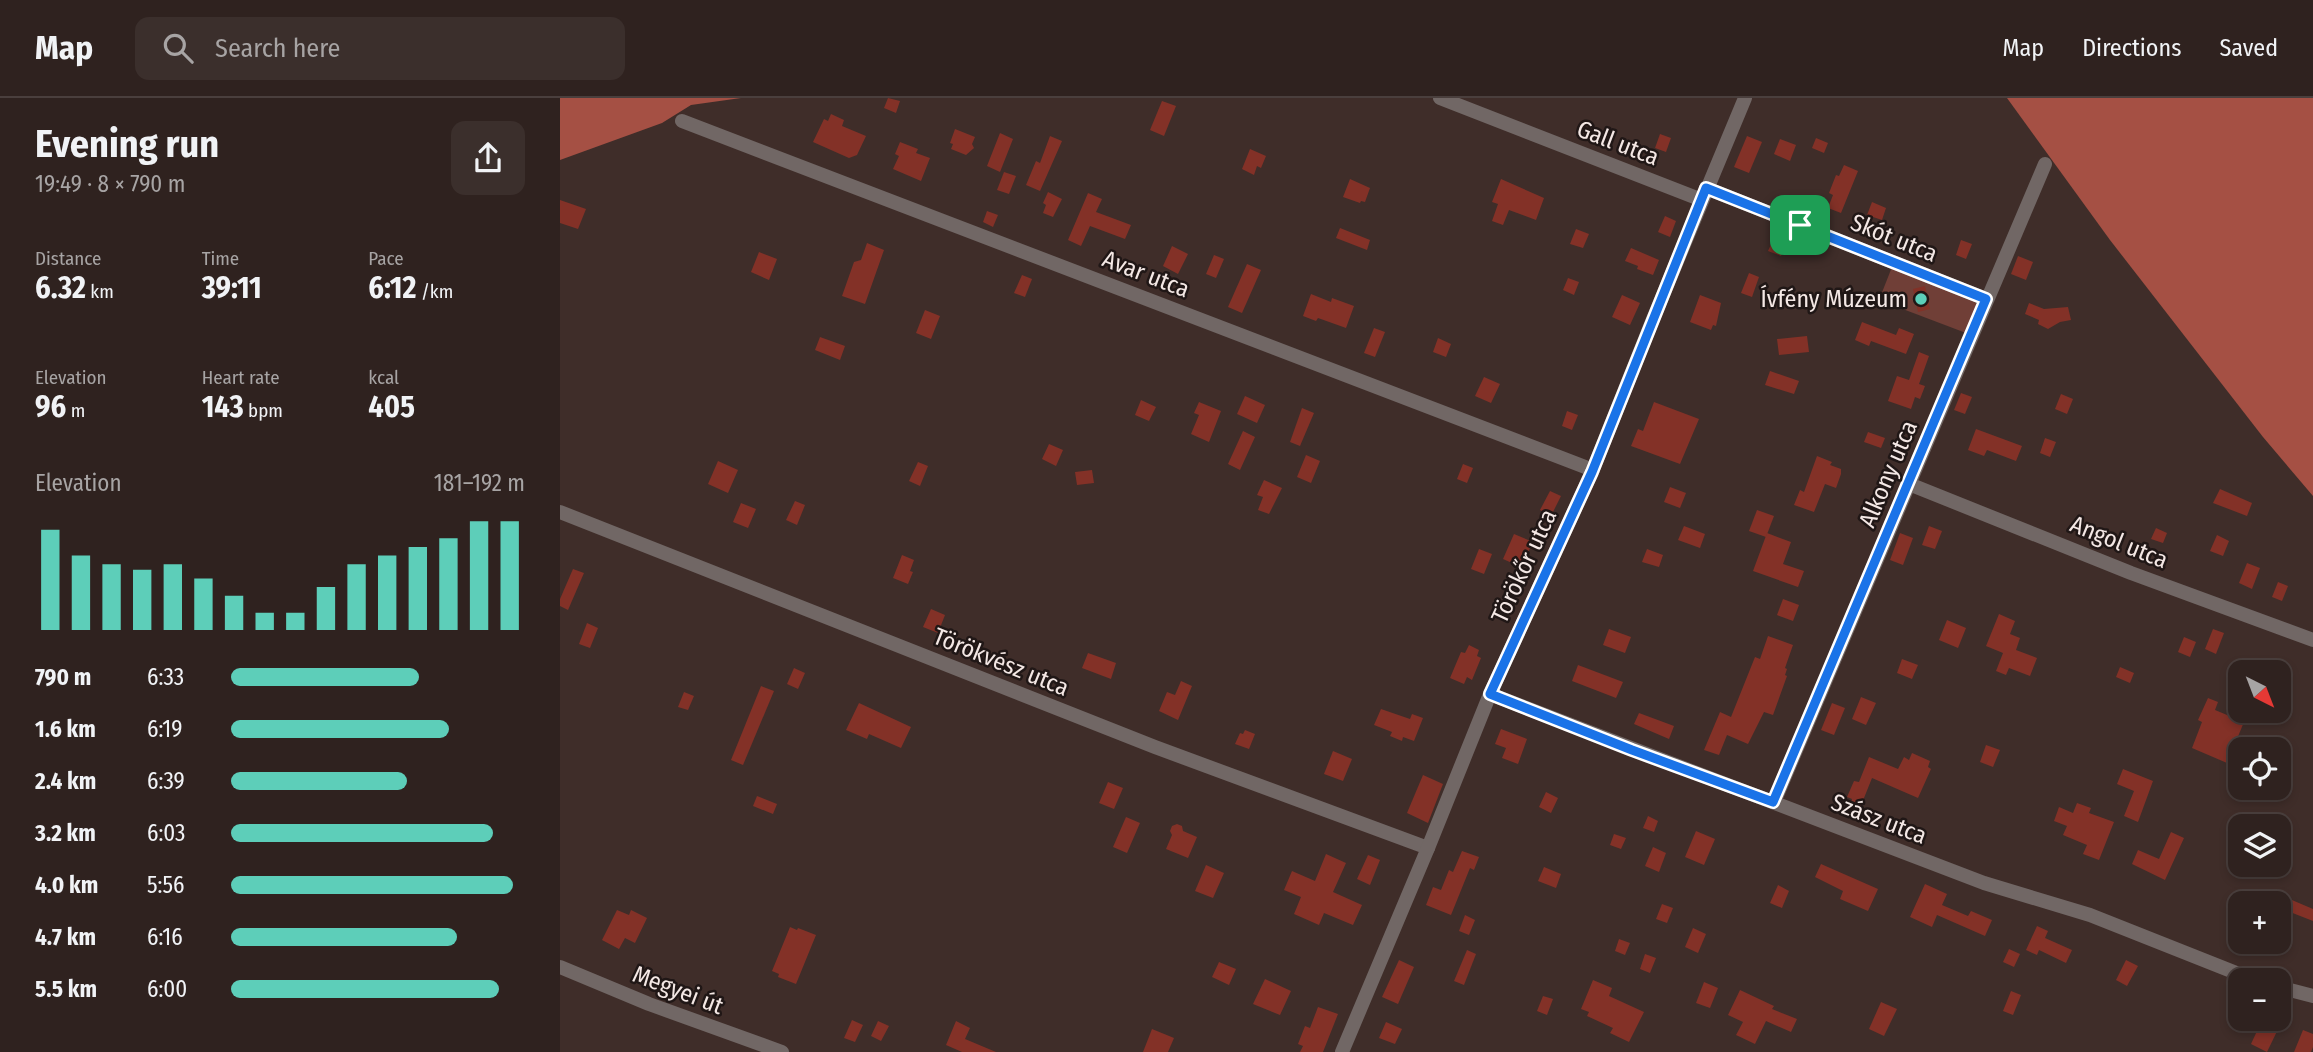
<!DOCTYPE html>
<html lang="en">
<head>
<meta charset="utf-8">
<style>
  body { margin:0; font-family:"Fira Sans Condensed",sans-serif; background:#3b2f2c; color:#f1f3f6; height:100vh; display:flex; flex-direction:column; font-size:26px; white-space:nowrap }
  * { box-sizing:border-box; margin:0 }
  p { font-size:23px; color:#a7a4a4 }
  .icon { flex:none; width:38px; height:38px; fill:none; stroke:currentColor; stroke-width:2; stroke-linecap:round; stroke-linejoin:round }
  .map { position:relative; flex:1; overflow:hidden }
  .details { display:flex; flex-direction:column; background:#2f221f; width:560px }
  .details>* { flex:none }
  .needle { width:46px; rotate:138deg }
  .controls { position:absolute; left:1668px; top:562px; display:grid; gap:14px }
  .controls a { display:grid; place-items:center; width:63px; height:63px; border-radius:14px; background:#2f221f; box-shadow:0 4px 10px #0003,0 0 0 2px #4a3f3d; font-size:35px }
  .pin { position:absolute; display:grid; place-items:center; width:60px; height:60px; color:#fff; margin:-30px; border-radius:14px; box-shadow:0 4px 10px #0006 }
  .round { display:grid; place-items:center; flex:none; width:74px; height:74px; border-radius:14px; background:#3b2f2c }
  .overview { display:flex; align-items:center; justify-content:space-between; height:119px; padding:0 35px }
  h1 { font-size:38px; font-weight:700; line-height:52px }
  .metrics { display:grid; grid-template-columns:repeat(3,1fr); gap:10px; height:119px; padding:7px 35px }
  .metrics div { display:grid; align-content:center }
  .metrics b { font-size:30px; font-weight:700 }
  .metrics small { font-size:19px; font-weight:400 }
  .metrics p { font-size:19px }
  .chart { height:196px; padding:14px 35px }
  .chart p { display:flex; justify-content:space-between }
  .chart svg { width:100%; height:126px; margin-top:7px; stroke:#5dceb9; stroke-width:6 }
  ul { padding:0 35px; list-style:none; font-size:23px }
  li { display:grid; grid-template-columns:112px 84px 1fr; align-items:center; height:52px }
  li i { height:18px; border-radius:9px; background:#5dceb9 }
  header { display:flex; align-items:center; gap:42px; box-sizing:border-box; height:98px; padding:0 35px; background:#2f221f; border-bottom:2px solid #4a3f3d }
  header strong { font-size:33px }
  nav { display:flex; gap:38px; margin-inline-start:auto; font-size:24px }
  .search { width:490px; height:63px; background:#3b2f2c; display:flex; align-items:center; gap:18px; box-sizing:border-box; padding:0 24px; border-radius:14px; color:#a7a4a4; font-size:26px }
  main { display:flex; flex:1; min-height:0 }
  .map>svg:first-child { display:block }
  .green { fill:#703f37 }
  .forest { fill:#a55044 }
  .building { fill:#833127 }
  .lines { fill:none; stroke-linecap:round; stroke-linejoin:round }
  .minor { stroke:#716765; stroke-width:14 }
  .route-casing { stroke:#fff; stroke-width:14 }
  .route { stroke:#1a73e8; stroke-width:9 }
  .poi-dot { fill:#5dceb9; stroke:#201716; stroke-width:2.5 }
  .labels { text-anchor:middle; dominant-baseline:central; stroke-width:5; stroke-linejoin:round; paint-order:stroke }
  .street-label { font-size:24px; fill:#f4e8e5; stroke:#201716 }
  .poi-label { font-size:24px; fill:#f4e8e5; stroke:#201716; text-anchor:end }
</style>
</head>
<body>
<header>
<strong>Map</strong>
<div class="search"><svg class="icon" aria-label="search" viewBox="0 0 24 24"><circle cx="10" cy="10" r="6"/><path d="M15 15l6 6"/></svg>Search here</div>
<nav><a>Map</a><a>Directions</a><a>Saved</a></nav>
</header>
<main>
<section class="details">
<div class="overview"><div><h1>Evening run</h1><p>19:49 · 8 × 790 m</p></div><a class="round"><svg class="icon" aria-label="share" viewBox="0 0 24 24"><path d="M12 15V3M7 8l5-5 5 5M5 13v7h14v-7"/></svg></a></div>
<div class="metrics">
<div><p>Distance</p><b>6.32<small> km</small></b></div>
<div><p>Time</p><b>39:11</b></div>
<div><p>Pace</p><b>6:12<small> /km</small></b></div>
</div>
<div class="metrics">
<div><p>Elevation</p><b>96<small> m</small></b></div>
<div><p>Heart rate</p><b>143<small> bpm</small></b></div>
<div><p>kcal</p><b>405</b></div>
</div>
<div class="chart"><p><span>Elevation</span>181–192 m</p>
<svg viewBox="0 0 160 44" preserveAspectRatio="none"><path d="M5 44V9M15 44V18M25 44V21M35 44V23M45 44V21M55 44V26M65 44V32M75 44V38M85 44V38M95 44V29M105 44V21M115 44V18M125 44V15M135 44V12M145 44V6M155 44V6"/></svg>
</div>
<ul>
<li><b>790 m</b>6:33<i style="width:64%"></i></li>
<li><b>1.6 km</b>6:19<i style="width:74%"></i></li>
<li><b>2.4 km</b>6:39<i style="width:60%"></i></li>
<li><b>3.2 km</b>6:03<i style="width:89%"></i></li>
<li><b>4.0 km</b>5:56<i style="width:96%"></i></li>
<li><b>4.7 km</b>6:16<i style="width:77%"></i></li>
<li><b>5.5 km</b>6:00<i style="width:91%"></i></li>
</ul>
</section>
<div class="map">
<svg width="1753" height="954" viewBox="0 0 1753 954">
  <rect width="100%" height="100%" fill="#3f2d29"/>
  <!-- green -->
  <path class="green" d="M1332,169l82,33 3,5 -11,28 -87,-33z"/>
  <!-- forest -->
  <g class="forest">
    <path d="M0,0h181l-50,7 -29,18 -102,37z"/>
    <path d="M1447,0h306v398l-50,-59 -153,-197z"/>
  </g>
  <!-- building -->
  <g class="building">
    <path d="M328,0l12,3 -4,12 -12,-5z"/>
    <path d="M602,3l14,5 -12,30 -14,-6z"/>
    <path d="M271,16l13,6 -2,6 24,10 -9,19 -8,3 -36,-16 11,-23 4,2z"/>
    <path d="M395,31l20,8 -3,7 2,4 -8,7 -15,-6 2,-5 -3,-1z"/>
    <path d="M440,35l13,6 -13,33 -13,-6z"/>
    <path d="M1100,36l11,4 -5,14 -11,-4z"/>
    <path d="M490,38l12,5 -22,50 -14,-6 10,-24 4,2z"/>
    <path d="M1187,38l15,6 -13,31 -15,-6z"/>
    <path d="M1256,40l12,5 -4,10 -12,-5z"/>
    <path d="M1220,41l16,6 -6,16 -16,-7z"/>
    <path d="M340,44l18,7 -2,4 14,5 -9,23 -28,-12 6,-13 -4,-2z"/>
    <path d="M690,51l16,7 -5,12 -4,-2 -3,9 -12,-6z"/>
    <path d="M1284,67l14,6 -17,42 -13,-5 5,-13 -4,-2 7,-18 3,1z"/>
    <path d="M444,74l12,4 -7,18 -12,-4z"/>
    <path d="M790,81l20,9 -5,14 -4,-1 -1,2 -17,-6z"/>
    <path d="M941,81l43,19 -8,22 -27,-10 -6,15 -11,-4 6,-17 -6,-2z"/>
    <path d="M488,94l14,7 -9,18 -10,-4 3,-8 -3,-2z"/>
    <path d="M528,95l14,6 -6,13 35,13 -6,14 -35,-13 -9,20 -13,-6z"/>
    <path d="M0,102l26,9 -8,20 -18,-6z"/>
    <path d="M1312,104l14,6 -4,12 -15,-5z"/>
    <path d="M427,113l11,4 -5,12 -10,-5z"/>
    <path d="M1105,118l11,5 -6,16 -12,-5z"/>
    <path d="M780,130l30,12 -3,10 -31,-12z"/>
    <path d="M1016,131l13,5 -6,14 -13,-4z"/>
    <path d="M1213,142l13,5 -5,11 -13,-5z"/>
    <path d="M1401,142l11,4 -6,15 -10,-4z"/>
    <path d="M307,145l17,7 -19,54 -23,-8 12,-34 7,-2z"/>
    <path d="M612,148l16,8 -10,20 -15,-8z"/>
    <path d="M1071,150l28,12 -6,15 -16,-6 1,-3 -13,-5z"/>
    <path d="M199,154l18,7 -8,21 -18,-8z"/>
    <path d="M654,157l10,4 -8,19 -10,-4z"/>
    <path d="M1458,158l15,6 -7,18 -15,-6z"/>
    <path d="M687,166l14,6 -19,43 -14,-6z"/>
    <path d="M1189,175l10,4 -7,20 -11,-4z"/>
    <path d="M462,177l10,4 -7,18 -11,-4z"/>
    <path d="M1008,180l11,4 -5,13 -11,-5z"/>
    <path d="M1365,188l5,23 -12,3 -5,-23z"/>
    <path d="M751,196l20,8 1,-4 22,8 -8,22 -28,-10 -2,3 -13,-5z"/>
    <path d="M1062,197l18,8 -10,22 -18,-8z"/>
    <path d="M1140,197l21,8 -5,23 -3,-1 -2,5 -21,-8z"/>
    <path d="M1469,205l15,6 24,-2 3,13 -11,2 -12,7 -10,-5 1,-4 -14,-6z"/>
    <path d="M365,212l15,6 -9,23 -15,-6z"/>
    <path d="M1302,224l34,13 3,-7 15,6 -8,20 -35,-13 -2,5 -14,-6z"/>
    <path d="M814,230l11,4 -10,25 -11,-4z"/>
    <path d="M1247,238l2,16 -30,3 -2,-16z"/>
    <path d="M260,239l25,9 -5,14 -25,-10z"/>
    <path d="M878,240l13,6 -5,13 -13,-5z"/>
    <path d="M1359,254l10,4 -10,28 6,2 -5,13 -5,-2 -4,12 -23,-8 9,-25 12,4z"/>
    <path d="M1210,273l29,10 -5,13 -29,-9z"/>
    <path d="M924,279l16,7 -9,19 -16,-7z"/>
    <path d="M1401,295l11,4 -7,17 -11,-4z"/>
    <path d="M1501,296l12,5 -6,15 -12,-5z"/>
    <path d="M685,298l20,9 -8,18 -20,-9z"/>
    <path d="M581,302l15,7 -7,14 -14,-6z"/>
    <path d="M639,304l22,9 -12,31 -18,-8 8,-19 -5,-2z"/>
    <path d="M1094,304l45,17 -19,45 -49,-18 7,-17 5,2z"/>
    <path d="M742,310l12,5 -14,33 -10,-4z"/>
    <path d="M1007,313l11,4 -6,15 -10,-4z"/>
    <path d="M1416,331l46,17 -6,15 -29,-11 -3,6 -16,-6z"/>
    <path d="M683,333l12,6 -15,33 -12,-6z"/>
    <path d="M1308,334l17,6 -4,10 -17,-6z"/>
    <path d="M1485,340l11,4 -6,15 -10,-4z"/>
    <path d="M489,346l14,6 -7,16 -14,-7z"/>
    <path d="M746,357l14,6 -9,22 -14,-6z"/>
    <path d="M1257,358l15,6 -2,3 11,4v5l-5,14 -11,-4 -11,28 -20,-7 6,-15 4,2z"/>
    <path d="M158,363l20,9 -10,23 -20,-9z"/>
    <path d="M358,364l10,4 -8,20 -11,-5z"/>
    <path d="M903,366l10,4 -6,15 -10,-4z"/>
    <path d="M532,372l2,13 -17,2 -2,-13z"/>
    <path d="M704,382l18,8 -13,26 -11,-4 5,-13 -6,-2z"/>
    <path d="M1110,389l16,6 -6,15 -16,-6z"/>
    <path d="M1660,391l32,14 -5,13 -34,-13z"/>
    <path d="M990,393l11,5 -10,20 -11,-6z"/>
    <path d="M235,403l10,4 -8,20 -11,-5z"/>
    <path d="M181,405l15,6 -8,19 -15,-6z"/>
    <path d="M1197,412l17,6 -8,21 -17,-6z"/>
    <path d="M1124,428l21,8 -5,14 -22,-8z"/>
    <path d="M1369,428l13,5 -7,18 -13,-4z"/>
    <path d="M1596,430l11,5 -4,10 -12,-4z"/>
    <path d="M1207,435l24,9 -8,22 21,7 -6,16 -45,-16z"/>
    <path d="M1340,435l13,5 -10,27 -13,-5z"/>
    <path d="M954,436l19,8 -12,25 -18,-8z"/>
    <path d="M1657,437l12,6 -6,15 -13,-5z"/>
    <path d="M919,451l13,5 -8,20 -13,-5z"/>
    <path d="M1087,451l16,6 -4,12 -17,-5z"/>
    <path d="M342,457l12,5 -4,11 3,1 -5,12 -15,-6z"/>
    <path d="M1687,465l13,5 -8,21 -13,-6z"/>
    <path d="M13,471l11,4 -16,37 -8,-4v-7z"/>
    <path d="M1718,484l10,4 -6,15 -10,-4z"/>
    <path d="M1223,501l16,6 -6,16 -16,-6z"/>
    <path d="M371,511l14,6 -7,18 -15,-6z"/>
    <path d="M1439,516l16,7 -5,13 10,4 -4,12 21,8 -7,18 -21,-8 -3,7 -10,-4 7,-18 -17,-7z"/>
    <path d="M1387,522l19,8 -8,20 -19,-8z"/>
    <path d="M27,525l11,5 -8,20 -11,-4z"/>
    <path d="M1049,531l22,8 -6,16 -22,-8z"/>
    <path d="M1653,531l11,4 -8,21 -11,-5z"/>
    <path d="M1208,538l25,9 -8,23 2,1 -2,6 2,1 -14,39 -9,-3 -16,32 -21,-9 -8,20 -15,-5 16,-38 11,5 24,-60 5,2z"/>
    <path d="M1624,539l12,5 -6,15 -12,-5z"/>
    <path d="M909,547l10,5 -2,6 4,2 -9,22 -5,-3 -3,7 -14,-6 11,-26 4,1z"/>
    <path d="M528,555l28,10 -5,16 -29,-11z"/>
    <path d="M1342,561l16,6 -6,14 -15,-6z"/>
    <path d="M1018,567l45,17 -7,16 -44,-17z"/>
    <path d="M1560,569l14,6 -4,10 -14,-6z"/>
    <path d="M234,570l11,5 -7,16 -11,-5z"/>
    <path d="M621,583l11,5 -14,34 -19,-9 8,-19 8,3z"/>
    <path d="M201,588l13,5 -31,74 -12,-5z"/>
    <path d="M124,594l10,4 -6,14 -10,-3z"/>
    <path d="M1301,599l15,6 -10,22 -14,-6z"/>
    <path d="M1648,600l10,4 -3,8 29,12 -17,41 -35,-15 10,-26 -4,-2z"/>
    <path d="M299,605l52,24 -10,21 -32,-14 -2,5 -21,-9z"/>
    <path d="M1272,605l13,5 -11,27 -13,-5z"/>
    <path d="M821,611l29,10 2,-5 11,4 -9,23 -11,-4 -1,4 -12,-5 2,-4 -18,-7z"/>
    <path d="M1079,615l35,13 -5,13 -35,-15z"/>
    <path d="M941,631l26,10 -9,25 -16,-6 4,-10 -11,-4z"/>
    <path d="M685,632l10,4 -6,15 -14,-5 5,-11 3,1z"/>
    <path d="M1426,647l14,5 -7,17 -13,-5z"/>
    <path d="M773,653l19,8 -9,22 -19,-7z"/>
    <path d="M1352,655l18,8 -2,6 3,2 -13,29 -46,-20 -12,30 -10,-3 2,-6 -5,-2 7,-16 5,1 10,-25 29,12 6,-12 5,3z"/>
    <path d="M1563,671l30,12 -15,41 -14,-6 10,-25 -17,-7z"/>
    <path d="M863,677l20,9 -15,39 -21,-10z"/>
    <path d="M548,684l15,6 -9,21 -15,-6z"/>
    <path d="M986,694l12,6 -7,15 -12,-6z"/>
    <path d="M197,698l20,8 -4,10 -20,-8z"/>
    <path d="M1517,705l14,5 -2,5 25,9 -15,38 -16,-6 4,-9 -24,-10 4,-9 -13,-5 5,-14 14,6z"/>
    <path d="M1088,718l10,5 -4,11 -11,-4z"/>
    <path d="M566,719l14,6 -13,30 -14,-6z"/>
    <path d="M617,726l5,2 1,5 14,6 -9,21 -22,-9 6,-14 -2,-4 2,-5z"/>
    <path d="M1136,733l19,8 -11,26 -19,-8z"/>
    <path d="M1611,734l13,6 -19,42 -33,-16 6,-14 21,9z"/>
    <path d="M1054,736l12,4 -5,11 -11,-4z"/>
    <path d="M1093,749l13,6 -7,19 -14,-6z"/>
    <path d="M902,753l17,6 -5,13 -4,-2 -19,47 -25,-10 7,-18 8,3 8,-20 4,2z"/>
    <path d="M766,756l20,9 -13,29 29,13 -9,20 -29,-12 -5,12 -25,-11 7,-17 -17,-7 8,-19 23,10z"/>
    <path d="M808,757l12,5 -10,25 -13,-6z"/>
    <path d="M1261,766l57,25 -10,22 -28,-12 3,-8 -28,-14z"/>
    <path d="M646,767l18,8 -11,25 -18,-7z"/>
    <path d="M984,769l17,7 -5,14 -18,-7z"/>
    <path d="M1365,786l22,10 -5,11 26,11 3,-5 21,9 -7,16 -48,-21 -5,12 -22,-10z"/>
    <path d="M1218,787l11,6 -7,17 -12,-5z"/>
    <path d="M1718,796l35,15v12l-23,-9 -12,26z"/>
    <path d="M1102,806l11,4 -6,15 -11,-4z"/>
    <path d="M57,812l12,5 2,-5 16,8 -12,25 -10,-5 -6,11 -17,-9z"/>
    <path d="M905,817l10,5 -6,15 -10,-4z"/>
    <path d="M1477,828l11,5 -3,7 27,12 -6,13 -27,-13 -2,5 -11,-5z"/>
    <path d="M230,829l7,3 1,-2 18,7 -20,49 -18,-7 1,-3 -7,-3z"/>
    <path d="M1133,830l13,6 -8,19 -13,-6z"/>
    <path d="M1059,841l11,4 -5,12 -10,-4z"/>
    <path d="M1449,851l11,5 -6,13 -11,-5z"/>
    <path d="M907,852l9,4 -12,31 -10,-4z"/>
    <path d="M1085,856l11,4 -6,15 -10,-4z"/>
    <path d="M839,862l15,7 -16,37 -16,-7z"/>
    <path d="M1566,862l12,6 -11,20 -11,-6z"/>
    <path d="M659,864l17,7 -7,16 -17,-8z"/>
    <path d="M705,881l26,12 -11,24 -27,-11z"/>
    <path d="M1033,882l19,8 -3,8 35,16 -15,30 -19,-9 3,-5 -26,-12 2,-4 -8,-3z"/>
    <path d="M1144,884l14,6 -8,20 -14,-5z"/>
    <path d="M1180,892l34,16 -2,3 25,10 -6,13 -25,-11 -11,23 -19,-9 7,-13 -15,-7z"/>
    <path d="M1451,893l10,4 -8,20 -10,-4z"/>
    <path d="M983,898l10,3 -6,16 -10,-4z"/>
    <path d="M1321,904l16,7 -13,27 -15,-7z"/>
    <path d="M758,909l20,7 -15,38h-23l3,-6 -5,-2 7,-18 5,2z"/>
    <path d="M1703,920h9l9,5 -14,29 -16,-8z"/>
    <path d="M292,922l11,5 -8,17 -11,-4z"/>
    <path d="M318,923l11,5 -8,15 -10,-5z"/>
    <path d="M396,923l14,7 -5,11 31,13h-34l-16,-7z"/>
    <path d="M826,924l16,7 -7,15 -16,-6z"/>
    <path d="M592,931l22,9 -6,14h-25z"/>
    <path d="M1743,932l10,4v13l-2,5h-17z"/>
  </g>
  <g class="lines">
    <!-- minor -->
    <g class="minor">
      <path d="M880,0l262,102"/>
      <path d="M122,23l911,349"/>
      <path d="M1146,90l280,111"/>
      <path d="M1349,386l222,89 182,67"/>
      <path d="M0,414l595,235 273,101"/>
      <path d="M930,596l494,189 106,32 164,65"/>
      <path d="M1214,704l271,-638"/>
      <path d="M0,869l89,37 133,48"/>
      <path d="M1718,889l35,9"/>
      <path d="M782,954l86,-204 62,-154 102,-222 61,-153 92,-221"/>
    </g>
  </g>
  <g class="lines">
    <defs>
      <path id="route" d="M1146,90l280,111 -213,503 -141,-52 -142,-56 102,-222z"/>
    </defs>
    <!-- route casing -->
    <use href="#route" class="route-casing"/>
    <!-- route -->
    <use href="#route" class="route"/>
  </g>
  <!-- markers -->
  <circle class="poi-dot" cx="1361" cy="201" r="7"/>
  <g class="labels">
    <!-- street labels -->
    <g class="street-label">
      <text transform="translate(1058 45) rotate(21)">Gall utca</text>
      <text transform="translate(1334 140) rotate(22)">Skót utca</text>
      <text transform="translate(586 176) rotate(21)">Avar utca</text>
      <text transform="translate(1328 376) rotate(-67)">Alkony utca</text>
      <text transform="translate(1559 444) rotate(22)">Angol utca</text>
      <text transform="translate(964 468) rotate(-65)">Törökőr utca</text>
      <text transform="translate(441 564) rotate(22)">Törökvész utca</text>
      <text transform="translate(1319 721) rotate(21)">Szász utca</text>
      <text transform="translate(118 892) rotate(21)">Megyei út</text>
    </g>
    <!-- poi labels -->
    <g class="poi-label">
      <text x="1347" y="201">Ívfény Múzeum</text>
    </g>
  </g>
</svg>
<div class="controls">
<a><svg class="needle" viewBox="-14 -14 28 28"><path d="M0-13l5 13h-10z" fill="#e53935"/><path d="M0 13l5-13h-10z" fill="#a7a4a4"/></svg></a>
<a><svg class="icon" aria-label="locate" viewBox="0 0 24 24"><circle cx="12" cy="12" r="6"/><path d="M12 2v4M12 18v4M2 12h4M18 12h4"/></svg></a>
<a><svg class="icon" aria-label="layers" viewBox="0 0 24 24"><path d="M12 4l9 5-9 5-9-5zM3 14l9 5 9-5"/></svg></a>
<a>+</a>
<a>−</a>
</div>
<div class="pin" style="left:1240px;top:127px;background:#1e9e55"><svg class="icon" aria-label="arrive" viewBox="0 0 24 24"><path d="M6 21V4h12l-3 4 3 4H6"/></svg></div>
</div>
</main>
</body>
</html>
